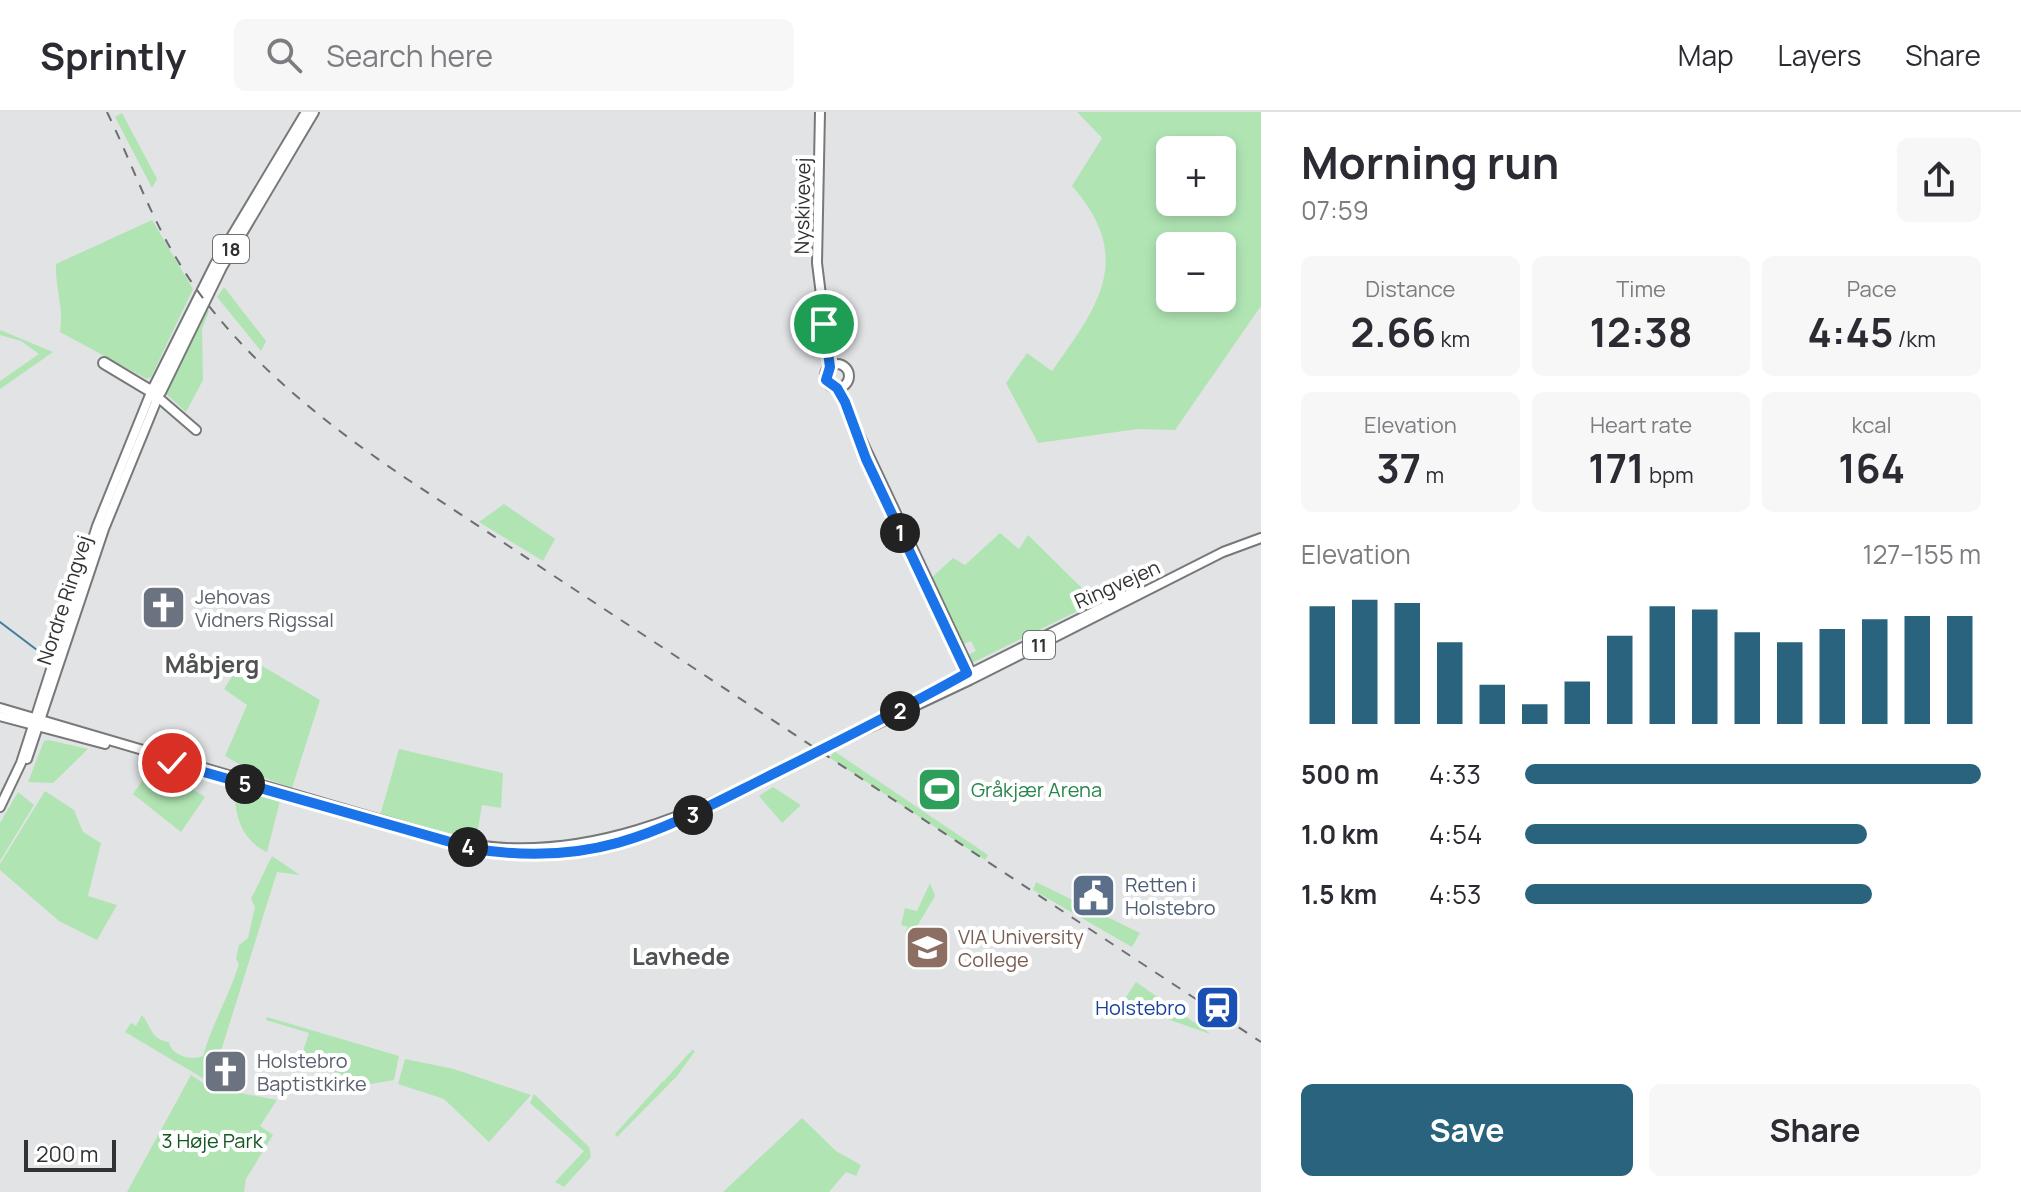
<!DOCTYPE html>
<html lang="en">
<head>
<meta charset="utf-8">
<style>
  body { margin:0; font-family:Manrope,sans-serif; background:#f7f7f7; color:#2b2b33; height:100vh; display:flex; flex-direction:column; font-size:30px; white-space:nowrap }
  * { box-sizing:border-box; margin:0 }
  p { font-size:26px; color:#7c7c81 }
  .icon { flex:none; width:44px; height:44px; fill:none; stroke:currentColor; stroke-width:2; stroke-linecap:round; stroke-linejoin:round }
  .map { position:relative; flex:1; overflow:hidden }
  .sheet { display:flex; flex-direction:column; background:#fff; width:760px }
  .sheet>* { flex:none }
  .tools { position:absolute; left:1156px; top:24px; display:grid; gap:16px }
  .tools a { display:grid; place-items:center; width:80px; height:80px; border-radius:12px; background:#fff; box-shadow:0 4px 12px #0003; font-size:40px }
  .scale { position:absolute; left:24px; bottom:20px; width:92px; box-sizing:border-box; padding-left:8px; border:4px solid #323233; border-top:0; font-size:22px; line-height:28px; white-space:nowrap; color:#323233; -webkit-text-stroke:6px #fff; paint-order:stroke }
  .pin { position:absolute; display:grid; place-items:center; width:68px; height:68px; color:#fff; margin:-34px; border:4px solid #fff; border-radius:50%; box-shadow:0 2px 8px #0007 }
  .km { position:absolute; width:40px; height:40px; margin:-20px; border-radius:50%; background:#222; color:#fff; font-size:22px; line-height:40px; text-align:center }
  .round { display:grid; place-items:center; flex:none; width:84px; height:84px; border-radius:12px; background:#f7f7f7 }
  .summary { display:flex; align-items:center; justify-content:space-between; height:136px; padding:0 40px }
  h1 { font-size:44px; font-weight:700; line-height:60px }
  .figures { display:grid; grid-template-columns:repeat(3,1fr); gap:12px; height:136px; padding:8px 40px }
  .figures div { display:grid; align-content:center; border-radius:12px; background:#f7f7f7; text-align:center }
  .figures b { font-size:40px; font-weight:700 }
  .figures small { font-size:22px; font-weight:400 }
  .figures p { font-size:22px }
  .chart { height:224px; padding:16px 40px }
  .chart p { display:flex; justify-content:space-between }
  .chart svg { width:100%; height:144px; margin-top:8px; stroke:#2a637d; stroke-width:6 }
  .primary-button { display:flex; gap:16px; margin-top:auto; padding:16px 40px }
  .primary-button a { flex:1; height:92px; border-radius:12px; background:#2a637d; color:#fff; font-size:32px; font-weight:700; line-height:92px; text-align:center }
  .primary-button a+a { background:#f7f7f7; color:#2b2b33 }
  ul { padding:0 40px; list-style:none; font-size:26px }
  li { display:grid; grid-template-columns:128px 96px 1fr; align-items:center; height:60px }
  li i { height:20px; border-radius:10px; background:#2a637d }
  header { display:flex; align-items:center; gap:48px; box-sizing:border-box; height:112px; padding:0 40px; background:#fff; border-bottom:2px solid #e1e1e2 }
  header strong { font-size:38px }
  nav { display:flex; gap:44px; margin-inline-start:auto; font-size:28px }
  .search { width:560px; height:72px; background:#f7f7f7; display:flex; align-items:center; gap:20px; box-sizing:border-box; padding:0 28px; border-radius:12px; color:#7c7c81; font-size:30px }
  main { display:flex; flex:1; min-height:0 }
  .map>svg:first-child { display:block }
  .green { fill:#b0e5b3; fill-rule:evenodd }
  .lines { fill:none; stroke-linecap:round; stroke-linejoin:round }
  .stream { stroke:#407e9b; stroke-width:2 }
  .major-casing { stroke:#77787a; stroke-width:12 }
  .highway-casing { stroke:#77787a; stroke-width:14 }
  .major { stroke:#fff; stroke-width:8 }
  .highway { stroke:#fff; stroke-width:10 }
  .rail { stroke:#6d6e6f; stroke-width:2; stroke-dasharray:10 10; stroke-linecap:butt }
  .major-bridge-casing { stroke:#77787a; stroke-width:12; stroke-linecap:butt }
  .major-bridge { stroke:#fff; stroke-width:8 }
  .route-casing { stroke:#fff; stroke-width:16 }
  .route { stroke:#1a73e8; stroke-width:10 }
  .labels { text-anchor:middle; dominant-baseline:central; stroke-width:8; stroke-linejoin:round; paint-order:stroke }
  .shield { fill:#fff; stroke:#707070; stroke-width:2 }
  .shield-label { font-size:18px; font-weight:bold; fill:#323233 }
  .street-label { font-size:20px; fill:#323233; stroke:#fff }
  .worship-label { font-size:20px; fill:#5b616d; stroke:#fff; text-anchor:start }
  .leisure-label { font-size:20px; fill:#27864d; stroke:#fff; text-anchor:start }
  .service-label { font-size:20px; fill:#4e5e75; stroke:#fff; text-anchor:start }
  .education-label { font-size:20px; fill:#785e54; stroke:#fff; text-anchor:start }
  .transit-label { font-size:20px; fill:#164399; stroke:#fff; text-anchor:end }
  .park-label { font-size:20px; fill:#145621; stroke:#fff }
  .quarter-label { font-size:24px; font-weight:bold; fill:#4f5152; stroke:#fff }
</style>
</head>
<body>
<header>
<strong>Sprintly</strong>
<div class="search"><svg class="icon" aria-label="search" viewBox="0 0 24 24"><circle cx="10" cy="10" r="6"/><path d="M15 15l6 6"/></svg>Search here</div>
<nav><a>Map</a><a>Layers</a><a>Share</a></nav>
</header>
<main>
<div class="map">
<svg width="1261" height="1080" viewBox="0 0 1261 1080">
  <rect width="100%" height="100%" fill="#e2e3e5"/>
  <!-- green -->
  <g class="green">
    <path d="M1077,0h184v194l-86,124 -37,-1 -100,14 -32,-60 21,-30 25,18c47,-66 83,-113 20,-185l30,-48zM1170,38h52v52h-52zM1170,134h52v52h-52z"/>
    <path d="M122,1l35,66 -5,9 -37,-71z"/>
    <path d="M152,108l41,69 -42,88 -4,2 -87,-47c4,-24 -5,-44 -4,-68z"/>
    <path d="M224,175l42,54 -5,10 -44,-54z"/>
    <path d="M206,195l3,4 -7,18 1,51 -17,32 -21,-19z"/>
    <path d="M0,218l53,22 -53,37v-8l39,-27 -18,-13 -21,-6z"/>
    <path d="M504,392l51,35 -12,22 -64,-39z"/>
    <path d="M1000,421l19,16 9,-14 68,67 -124,61 -6,-7 10,-5 -5,-10 -10,4 -32,-65 24,-22 12,7z"/>
    <path d="M245,544l75,44 -28,88 -30,-11 -37,-21 22,-51 -23,-16z"/>
    <path d="M49,628l39,9 -35,34 -25,-1 16,-41z"/>
    <path d="M399,637l104,24 -2,35 -19,-3 -6,35 -96,-24z"/>
    <path d="M834,639l154,104 -3,5 -155,-102z"/>
    <path d="M154,652l51,33 -24,35 -48,-38z"/>
    <path d="M236,672l45,13 -14,55c-26,-11 -35,-41 -31,-68z"/>
    <path d="M773,675l28,18 -19,18 -23,-27z"/>
    <path d="M45,679l29,19 9,22 18,11 -13,53 29,9 -20,35 -38,-19 -59,-51v-6z"/>
    <path d="M18,680l16,13 -34,56v-38z"/>
    <path d="M272,744l28,19 -23,-3 -66,211 -86,-51 6,-9 5,3 6,-11c10,12 8,24 27,27 2,14 23,19 34,14 9,-32 26,-60 36,-92l-3,-5 3,-14 9,-7 7,-31 -4,-8z"/>
    <path d="M1036,770l104,51 -8,14 -99,-57z"/>
    <path d="M930,771l5,13 -19,32 5,4 5,-6 5,2 -13,29 -8,-3 7,-16 -12,-5 3,-6 -7,-2 4,-17 12,3z"/>
    <path d="M1136,870l72,50 2,2 -88,-31z"/>
    <path d="M267,905l132,39 -5,24 -23,4 -71,-24 9,-27 -43,-13z"/>
    <path d="M692,938l3,1 -18,25 -60,61 -2,-3 48,-53 4,3 -3,-3z"/>
    <path d="M405,947l49,10 77,26 -42,47 -45,-43 -46,-15z"/>
    <path d="M191,963l18,12 68,13 -17,26 13,9 -27,44 -2,13h-117z"/>
    <path d="M534,982l55,53 2,10 -27,30 -9,-5 29,-31 -54,-48z"/>
    <path d="M802,1006l34,33 25,14 -5,11 -10,-4 -17,20h-106z"/>
  </g>
  <g class="lines">
    <!-- stream -->
    <path class="stream" d="M0,510l37,28 4,12"/>
    <defs>
      <g id="major">
        <path d="M820,0l-3,151 13,104"/>
        <circle cx="837" cy="264" r="12"/>
        <path d="M837,276l131,278 -1,7"/>
        <path d="M152,285l8,2 36,31"/>
        <path d="M937,578l202,-101"/>
        <path d="M0,596l456,134c130,26 242,-31 355,-87"/>
        <path d="M0,604l105,28"/>
        <path d="M828,635l142,-67 253,-128 38,-14"/>
        <path d="M27,647l77,-230 56,-137"/>
        <path d="M0,695l21,-44 76,-237 55,-136 63,-126 91,-152"/>
        <path d="M539,743c46,-1 88,-11 130,-29"/>
      </g>
      <g id="highway">
        <path d="M104,251l45,27 13,-4"/>
        <path d="M160,280l61,-125 92,-155"/>
      </g>
    </defs>
    <!-- major casing -->
    <use href="#major" class="major-casing"/>
    <!-- highway casing -->
    <use href="#highway" class="highway-casing"/>
    <!-- major -->
    <use href="#major" class="major"/>
    <!-- highway -->
    <use href="#highway" class="highway"/>
    <!-- rail -->
    <path class="rail" d="M107,0c24,49 42,102 71,149 54,90 143,160 229,218l854,563"/>
    <defs>
      <path id="major-bridge" d="M811,643l17,-8"/>
    </defs>
    <!-- major-bridge casing -->
    <use href="#major-bridge" class="major-bridge-casing"/>
    <!-- major-bridge -->
    <use href="#major-bridge" class="major-bridge"/>
  </g>
  <g class="lines">
    <defs>
      <path id="route" d="M172,651l303,86c127,20 193,-23 302,-77 64,-32 128,-64 190,-99l-101,-214 -21,-57 -8,-14 -11,-8 4,-13 -6,-43"/>
    </defs>
    <!-- route casing -->
    <use href="#route" class="route-casing"/>
    <!-- route -->
    <use href="#route" class="route"/>
  </g>
  <!-- icons -->
  <defs>
    <symbol id="church-square" viewBox="-11 -11 22 22"><rect x="-9" y="-9" width="18" height="18" rx="4" fill="#6b7280" stroke="#fff"/><path d="M-1.2-6h2.4v3.5h3.3v2.4h-3.3V6h-2.4V-.1h-3.3v-2.4h3.3Z" fill="#fff"/></symbol>
    <symbol id="stadium-square" viewBox="-11 -11 22 22"><rect x="-9" y="-9" width="18" height="18" rx="4" fill="#2e9e5b" stroke="#fff"/><path d="M0-5a6.5 5 0 1 0 0 10a6.5 5 0 1 0 0-10ZM-3.5-1.8h7v3.6h-7Z" fill="#fff"/></symbol>
    <symbol id="civic-square" viewBox="-11 -11 22 22"><rect x="-9" y="-9" width="18" height="18" rx="4" fill="#5c6f8a" stroke="#fff"/><path d="M-.6-6.5H3V-4.5H.6V-3L4-1V1h2V6H-6V1h2V-1L-.6-3ZM-1.2 2.5V6h2.4V2.5Z" fill="#fff"/></symbol>
    <symbol id="university-square" viewBox="-11 -11 22 22"><rect x="-9" y="-9" width="18" height="18" rx="4" fill="#8d6e63" stroke="#fff"/><path d="M0-5L7-2L0 1L-7-2ZM-4 1L0 2.5L4 1V4Q0 6-4 4Z" fill="#fff"/></symbol>
    <symbol id="station-square" viewBox="-11 -11 22 22"><rect x="-9" y="-9" width="18" height="18" rx="4" fill="#1a4fb4" stroke="#fff"/><path d="M-3-6H3Q5-6 5-4V2Q5 4 3 4L4.5 6H3L1.5 4h-3L-3 6H-4.5L-3 4Q-5 4-5 2V-4Q-5-6-3-6ZM-3.5-4v3h7v-3ZM-3.5 1v1.5H-2V1ZM2 1v1.5H3.5V1Z" fill="#fff"/></symbol>
  </defs>
  <g fill-rule="evenodd">
    <use href="#church-square" x="138" y="470" width="51" height="51"/>
    <use href="#stadium-square" x="914" y="652" width="51" height="51"/>
    <use href="#civic-square" x="1068" y="758" width="51" height="51"/>
    <use href="#university-square" x="902" y="810" width="51" height="51"/>
    <use href="#station-square" x="1192" y="870" width="51" height="51"/>
    <use href="#church-square" x="200" y="934" width="51" height="51"/>
  </g>
  <g class="labels">
    <!-- shield labels -->
    <g class="shield">
      <rect x="213" y="123" width="36" height="28" rx="6"/>
      <rect x="1023" y="519" width="32" height="28" rx="6"/>
    </g>
    <g class="shield-label">
      <text x="231" y="137">18</text>
      <text x="1039" y="533">11</text>
    </g>
    <!-- street labels -->
    <g class="street-label">
      <text transform="translate(802 94) rotate(-89)">Nyskivevej</text>
      <text transform="translate(1117 472) rotate(-24)">Ringvejen</text>
      <text transform="translate(64 488) rotate(-72)">Nordre Ringvej</text>
    </g>
    <!-- worship labels -->
    <g class="worship-label">
      <text x="195" y="484">Jehovas<tspan x="195" dy="23">Vidners Rigssal</tspan></text>
      <text x="257" y="948">Holstebro<tspan x="257" dy="23">Baptistkirke</tspan></text>
    </g>
    <!-- leisure labels -->
    <g class="leisure-label">
      <text x="971" y="677">Gråkjær Arena</text>
    </g>
    <!-- service labels -->
    <g class="service-label">
      <text x="1125" y="772">Retten i<tspan x="1125" dy="23">Holstebro</tspan></text>
    </g>
    <!-- education labels -->
    <g class="education-label">
      <text x="958" y="824">VIA University<tspan x="958" dy="23">College</tspan></text>
    </g>
    <!-- transit labels -->
    <g class="transit-label">
      <text x="1186" y="895">Holstebro</text>
    </g>
    <!-- park labels -->
    <g class="park-label">
      <text x="212" y="1028">3 Høje Park</text>
    </g>
    <!-- quarter labels -->
    <g class="quarter-label">
      <text x="212" y="551">Måbjerg</text>
      <text x="681" y="843">Lavhede</text>
    </g>
  </g>
</svg>
<div class="tools">
<a>+</a>
<a>−</a>
</div>
<div class="scale">200 m</div>
<div class="pin" style="left:824px;top:212px;background:#1e9e55"><svg class="icon" aria-label="arrive" viewBox="0 0 24 24"><path d="M6 21V4h12l-3 4 3 4H6"/></svg></div>
<div class="pin" style="left:172px;top:651px;background:#d93025"><svg class="icon" aria-label="check" viewBox="0 0 24 24"><path d="M5 12l5 5 9-10"/></svg></div>
<b class="km" style="left:900px;top:421px">1</b>
<b class="km" style="left:900px;top:599px">2</b>
<b class="km" style="left:693px;top:703px">3</b>
<b class="km" style="left:468px;top:735px">4</b>
<b class="km" style="left:245px;top:672px">5</b>
</div>
<section class="sheet">
<div class="summary"><div><h1>Morning run</h1><p>07:59</p></div><a class="round"><svg class="icon" aria-label="share" viewBox="0 0 24 24"><path d="M12 15V3M7 8l5-5 5 5M5 13v7h14v-7"/></svg></a></div>
<div class="figures">
<div><p>Distance</p><b>2.66<small> km</small></b></div>
<div><p>Time</p><b>12:38</b></div>
<div><p>Pace</p><b>4:45<small> /km</small></b></div>
</div>
<div class="figures">
<div><p>Elevation</p><b>37<small> m</small></b></div>
<div><p>Heart rate</p><b>171<small> bpm</small></b></div>
<div><p>kcal</p><b>164</b></div>
</div>
<div class="chart"><p><span>Elevation</span>127–155 m</p>
<svg viewBox="0 0 160 44" preserveAspectRatio="none"><path d="M5 44V8M15 44V6M25 44V7M35 44V19M45 44V32M55 44V38M65 44V31M75 44V17M85 44V8M95 44V9M105 44V16M115 44V19M125 44V15M135 44V12M145 44V11M155 44V11"/></svg>
</div>
<ul>
<li><b>500 m</b>4:33<i style="width:100%"></i></li>
<li><b>1.0 km</b>4:54<i style="width:75%"></i></li>
<li><b>1.5 km</b>4:53<i style="width:76%"></i></li>
</ul>
<div class="primary-button"><a>Save</a><a>Share</a></div>
</section>
</main>
</body>
</html>
